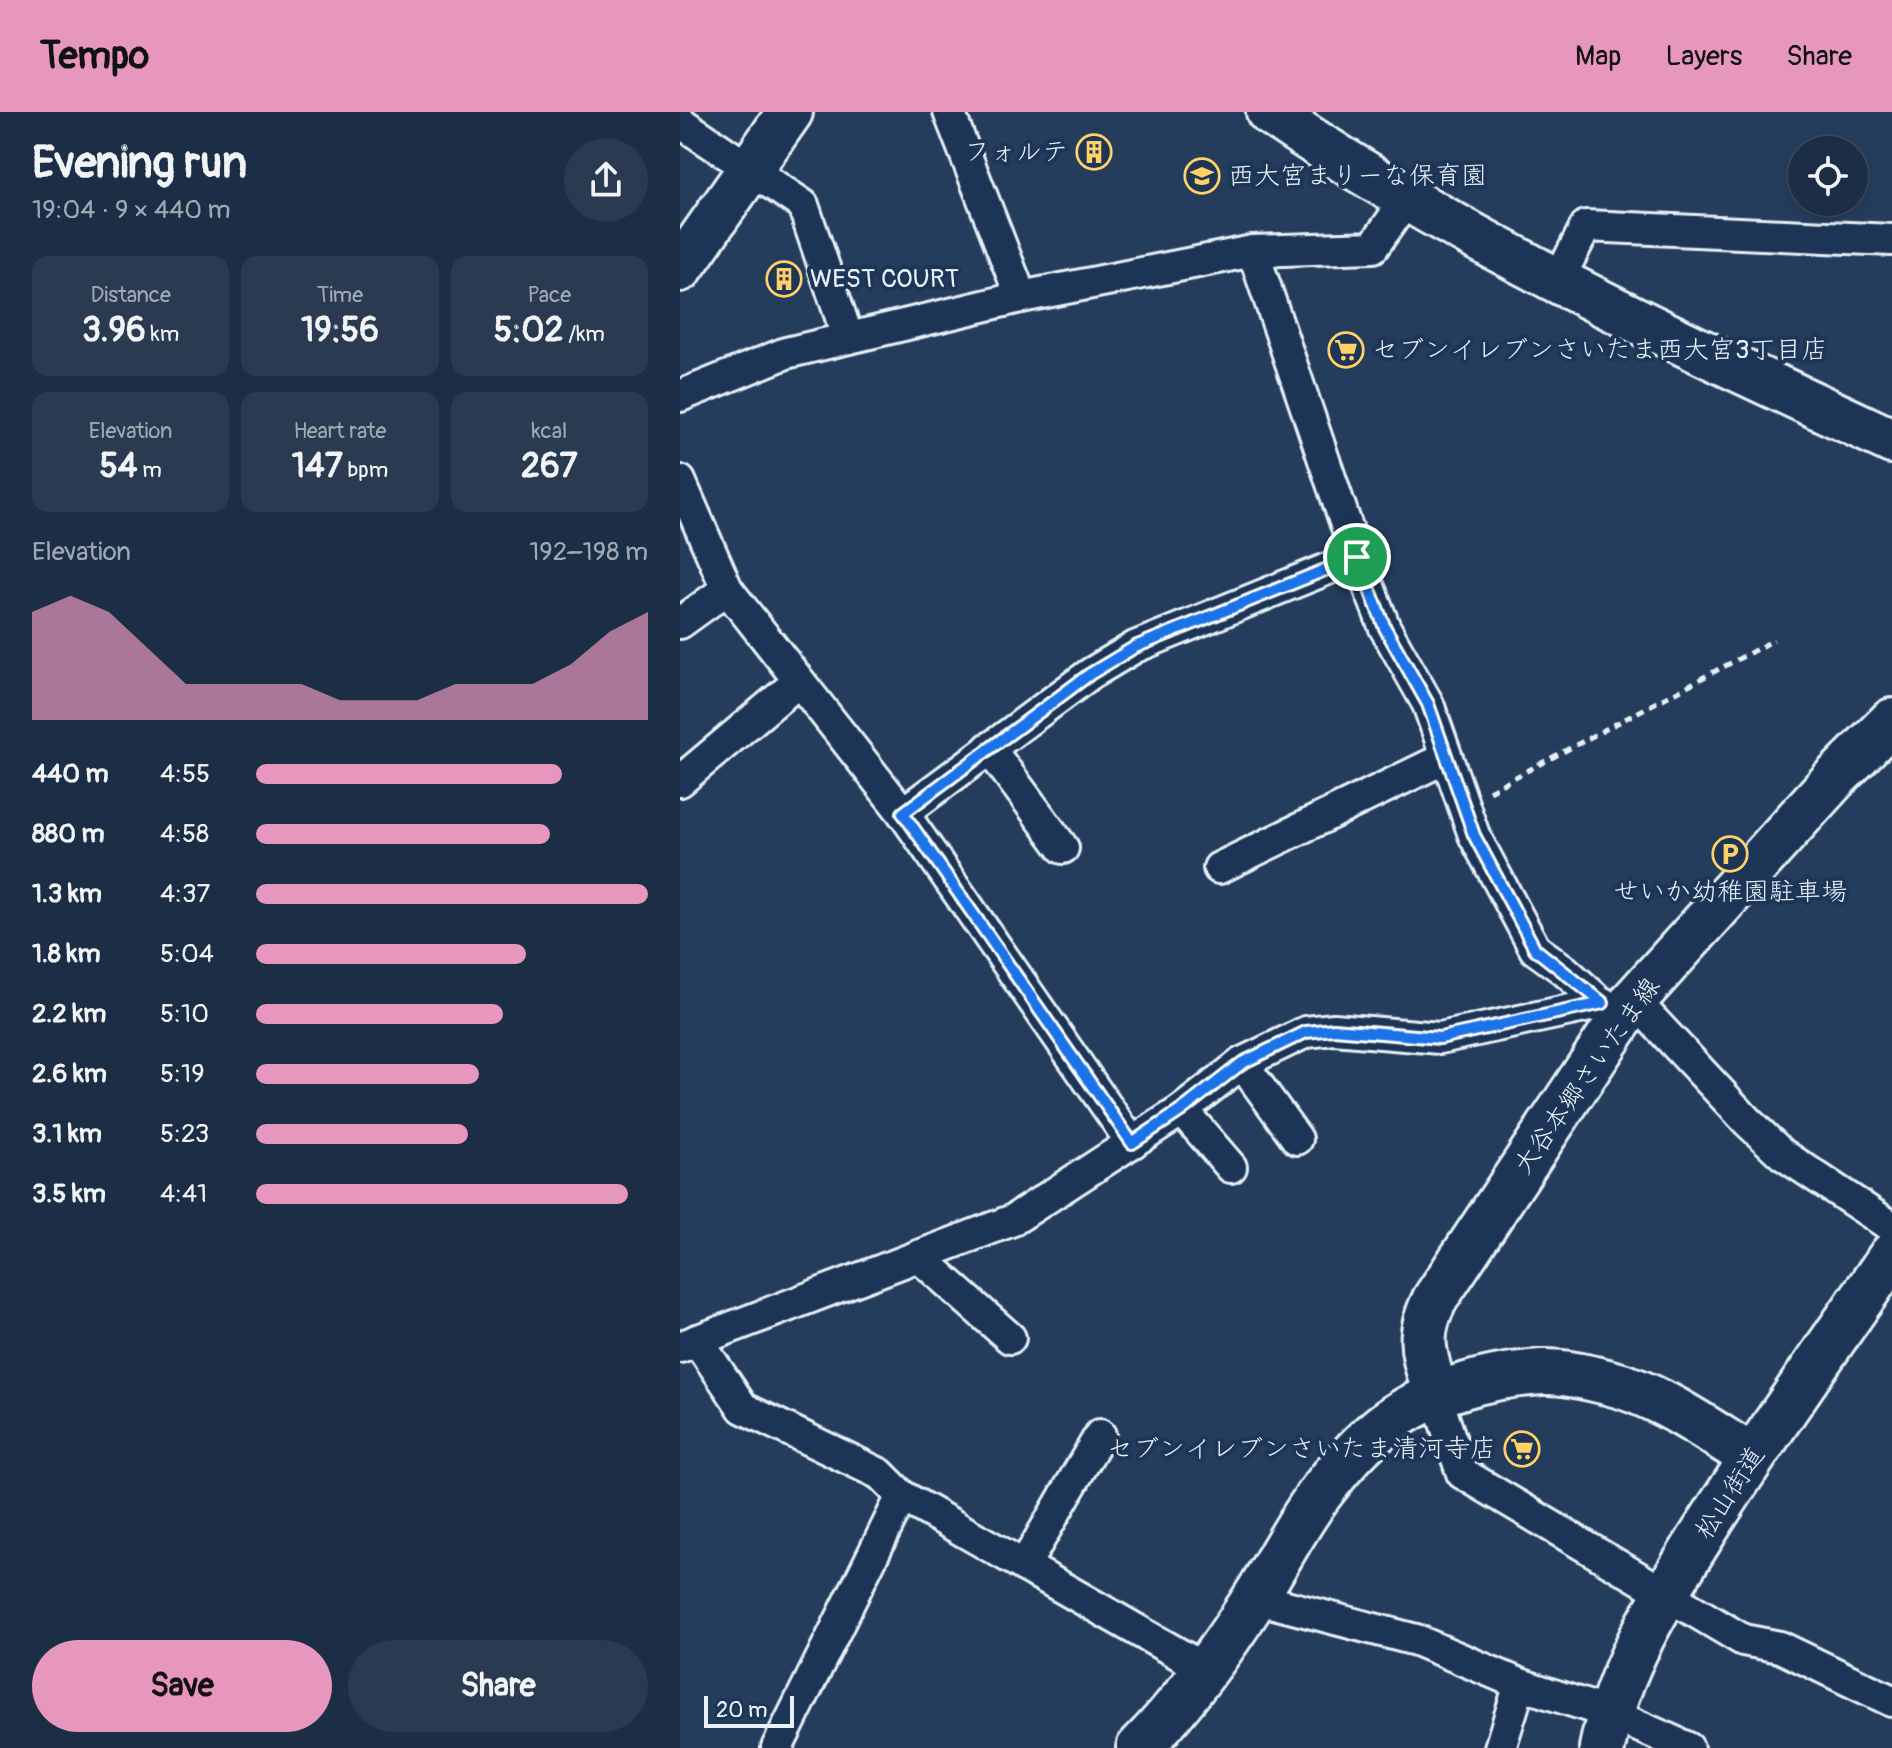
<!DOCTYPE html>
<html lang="en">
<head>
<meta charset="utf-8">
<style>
  body { margin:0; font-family:Pangolin,"Klee One",sans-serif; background:#293a51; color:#f1f3f6; height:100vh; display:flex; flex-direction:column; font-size:30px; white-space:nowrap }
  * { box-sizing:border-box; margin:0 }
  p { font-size:26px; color:#a0a8b3 }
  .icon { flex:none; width:44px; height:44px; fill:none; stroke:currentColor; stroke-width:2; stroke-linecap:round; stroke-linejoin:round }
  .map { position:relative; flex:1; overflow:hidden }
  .sheet { display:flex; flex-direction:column; background:#1c2e46; width:680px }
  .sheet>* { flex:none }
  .controls { position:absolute; left:1108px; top:24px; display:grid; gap:16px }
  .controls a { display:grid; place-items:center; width:80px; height:80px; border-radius:50%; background:#1c2e46; box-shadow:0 4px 12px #0003,0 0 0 2px #3a4a5f; font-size:40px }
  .scale { position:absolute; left:24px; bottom:20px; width:90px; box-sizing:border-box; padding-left:8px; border:4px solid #e8f1f8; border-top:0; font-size:22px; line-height:28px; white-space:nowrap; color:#e8f1f8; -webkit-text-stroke:6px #1d3557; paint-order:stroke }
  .pin { position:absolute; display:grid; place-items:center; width:68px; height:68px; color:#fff; margin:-34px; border:4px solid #fff; border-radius:50%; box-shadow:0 2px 8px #0007 }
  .round { display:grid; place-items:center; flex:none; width:84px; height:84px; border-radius:42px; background:#293a51 }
  .summary { display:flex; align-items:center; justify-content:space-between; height:136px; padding:0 32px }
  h1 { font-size:44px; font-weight:700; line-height:60px }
  .metrics { display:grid; grid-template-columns:repeat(3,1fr); gap:12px; height:136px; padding:8px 32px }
  .metrics div { display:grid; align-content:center; border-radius:16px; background:#293a51; text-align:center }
  .metrics b { font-size:34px; font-weight:700 }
  .metrics small { font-size:22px; font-weight:400 }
  .metrics p { font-size:22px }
  .chart { height:224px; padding:16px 32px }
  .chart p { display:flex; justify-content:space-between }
  .chart svg { width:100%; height:144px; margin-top:8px; fill:#e797bd; opacity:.7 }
  .primary-button { display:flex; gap:16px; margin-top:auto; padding:16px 32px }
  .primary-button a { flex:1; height:92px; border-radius:48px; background:#e797bd; color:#111; font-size:32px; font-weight:700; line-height:92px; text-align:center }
  .primary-button a+a { background:#293a51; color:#f1f3f6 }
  ul { padding:0 32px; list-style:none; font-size:26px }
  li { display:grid; grid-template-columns:128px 96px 1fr; align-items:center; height:60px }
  li i { height:20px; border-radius:10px; background:#e797bd }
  header { display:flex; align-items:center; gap:48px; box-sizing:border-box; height:112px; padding:0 40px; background:#e797bd; color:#111 }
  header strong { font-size:38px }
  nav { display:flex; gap:44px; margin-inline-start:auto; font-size:28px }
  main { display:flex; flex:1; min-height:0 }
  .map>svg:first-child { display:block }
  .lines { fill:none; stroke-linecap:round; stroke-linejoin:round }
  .street-casing { stroke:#e8f1f8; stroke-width:36 }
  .secondary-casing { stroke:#e8f1f8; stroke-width:50 }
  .path { stroke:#e8f1f8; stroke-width:5; stroke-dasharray:8 6; stroke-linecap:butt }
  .street { stroke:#1d3557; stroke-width:30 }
  .secondary { stroke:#1d3557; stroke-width:44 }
  .route-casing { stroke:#fff; stroke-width:16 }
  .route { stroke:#1a73e8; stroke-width:10 }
  .labels { text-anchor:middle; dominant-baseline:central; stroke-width:8; stroke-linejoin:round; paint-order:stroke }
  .poi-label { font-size:26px; fill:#e8f1f8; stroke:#1d3557; text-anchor:start }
  .street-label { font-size:26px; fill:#e8f1f8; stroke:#1d3557 }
</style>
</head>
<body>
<header>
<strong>Tempo</strong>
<nav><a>Map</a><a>Layers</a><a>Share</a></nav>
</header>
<main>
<section class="sheet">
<div class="summary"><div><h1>Evening run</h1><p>19:04 · 9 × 440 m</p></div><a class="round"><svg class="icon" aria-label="share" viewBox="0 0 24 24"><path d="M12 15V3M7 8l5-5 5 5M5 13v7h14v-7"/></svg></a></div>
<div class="metrics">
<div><p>Distance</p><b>3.96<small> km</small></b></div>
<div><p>Time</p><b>19:56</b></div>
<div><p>Pace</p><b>5:02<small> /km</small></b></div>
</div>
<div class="metrics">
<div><p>Elevation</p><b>54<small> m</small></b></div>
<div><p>Heart rate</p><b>147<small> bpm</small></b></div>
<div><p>kcal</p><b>267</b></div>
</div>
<div class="chart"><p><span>Elevation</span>192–198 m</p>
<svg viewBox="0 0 160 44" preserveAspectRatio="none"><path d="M0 44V11L10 6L20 11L30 22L40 33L50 33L60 33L70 33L80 38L90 38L100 38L110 33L120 33L130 33L140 27L150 17L160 11V44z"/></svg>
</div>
<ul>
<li><b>440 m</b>4:55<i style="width:78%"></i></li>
<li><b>880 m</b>4:58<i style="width:75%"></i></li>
<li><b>1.3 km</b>4:37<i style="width:100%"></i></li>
<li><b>1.8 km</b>5:04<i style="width:69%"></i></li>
<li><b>2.2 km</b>5:10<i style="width:63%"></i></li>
<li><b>2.6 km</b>5:19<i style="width:57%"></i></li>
<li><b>3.1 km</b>5:23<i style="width:54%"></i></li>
<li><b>3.5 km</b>4:41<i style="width:95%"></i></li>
</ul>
<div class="primary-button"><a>Save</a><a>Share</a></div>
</section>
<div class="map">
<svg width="1212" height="1636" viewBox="0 0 1212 1636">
  <rect width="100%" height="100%" fill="#253d5d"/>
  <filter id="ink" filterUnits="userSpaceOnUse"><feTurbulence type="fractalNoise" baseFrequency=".0125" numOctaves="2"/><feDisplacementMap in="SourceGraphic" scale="16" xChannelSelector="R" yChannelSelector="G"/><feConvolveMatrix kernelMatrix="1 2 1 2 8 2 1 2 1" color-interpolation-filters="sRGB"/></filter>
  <g filter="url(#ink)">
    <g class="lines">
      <defs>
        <g id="street">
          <path d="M269,0l72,185"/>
          <path d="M0,10l123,83 45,133"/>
          <path d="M573,139l104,306 28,71 43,76 46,131 61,114 29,21 49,44"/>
          <path d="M878,169l28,-55 306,14"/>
          <path d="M0,284l106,-43 235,-56 232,-46 120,-4 34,-48"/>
          <path d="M0,369l47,108 176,224 229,330"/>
          <path d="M0,511l47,-34"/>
          <path d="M309,636l74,100"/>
          <path d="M0,669l119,-100"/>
          <path d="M223,701l187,-139 45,-27 222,-90"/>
          <path d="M539,756l226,-110"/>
          <path d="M954,888l114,122 34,32 110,73"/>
          <path d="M562,951l55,76"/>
          <path d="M502,998l49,57"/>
          <path d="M238,1144l92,82"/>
          <path d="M17,1228l46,68 137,66 22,22 303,173"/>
          <path d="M0,1235l333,-127 169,-110 60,-47 64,-31 28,-3 106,9 163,-35"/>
          <path d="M756,1284l26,77 281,167 37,7 112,54"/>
          <path d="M344,1454l76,-131"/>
          <path d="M575,1486l161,42 104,44 89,29 79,35"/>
          <path d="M97,1636l125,-252"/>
          <path d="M820,1636l20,-64"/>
        </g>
        <g id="secondary">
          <path d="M589,0c195,132 410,230 623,329"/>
          <path d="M0,157l110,-157"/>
          <path d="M756,1284c-11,-41 -21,-57 -1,-97l184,-277 15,-22 200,-221 58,-58"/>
          <path d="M459,1636c45,-45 84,-100 118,-153 21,-34 40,-71 64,-103 19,-25 41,-51 67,-70 42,-31 102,-47 154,-50 20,-1 46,5 65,10 52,12 100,48 145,75"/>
          <path d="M922,1636c17,-86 65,-157 111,-230 57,-89 119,-176 179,-263"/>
        </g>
      </defs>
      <!-- street casing -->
      <use href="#street" class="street-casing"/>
      <!-- secondary casing -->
      <use href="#secondary" class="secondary-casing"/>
      <!-- path -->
      <path class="path" d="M809,679l285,-151"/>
      <!-- street -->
      <use href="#street" class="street"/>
      <!-- secondary -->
      <use href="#secondary" class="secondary"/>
    </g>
  </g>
  <g class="lines" filter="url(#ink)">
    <defs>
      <path id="route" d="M677,445l28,71 43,76 46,131 61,114 68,54 -163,35 -106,-9 -28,3 -64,31 -60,47 -50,33 -229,-330 187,-139 45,-27z"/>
    </defs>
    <!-- route casing -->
    <use href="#route" class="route-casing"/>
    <!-- route -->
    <use href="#route" class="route"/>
  </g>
  <!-- icons -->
  <defs>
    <symbol id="building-ring" viewBox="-11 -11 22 22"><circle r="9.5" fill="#1d3557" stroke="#ffd166" stroke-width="1.5"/><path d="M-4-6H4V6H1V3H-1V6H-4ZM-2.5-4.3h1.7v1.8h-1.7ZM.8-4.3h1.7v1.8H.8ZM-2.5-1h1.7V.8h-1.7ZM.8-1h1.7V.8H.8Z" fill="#ffd166"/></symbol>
    <symbol id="school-ring" viewBox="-11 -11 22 22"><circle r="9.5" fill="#1d3557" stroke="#ffd166" stroke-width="1.5"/><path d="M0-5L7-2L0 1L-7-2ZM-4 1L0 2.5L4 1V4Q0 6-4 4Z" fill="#ffd166"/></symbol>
    <symbol id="supermarket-ring" viewBox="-11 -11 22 22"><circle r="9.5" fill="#1d3557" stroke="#ffd166" stroke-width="1.5"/><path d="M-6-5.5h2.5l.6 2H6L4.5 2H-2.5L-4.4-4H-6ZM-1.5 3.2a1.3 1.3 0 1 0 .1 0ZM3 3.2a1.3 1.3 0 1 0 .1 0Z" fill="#ffd166"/></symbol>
    <symbol id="parking-ring" viewBox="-11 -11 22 22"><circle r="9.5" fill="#1d3557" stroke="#ffd166" stroke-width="1.5"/><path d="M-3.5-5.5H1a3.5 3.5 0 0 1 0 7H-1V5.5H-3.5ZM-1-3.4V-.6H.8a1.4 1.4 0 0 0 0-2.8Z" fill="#ffd166"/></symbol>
  </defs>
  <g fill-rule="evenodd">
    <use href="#building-ring" x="394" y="20" width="40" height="40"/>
    <use href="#school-ring" x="502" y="44" width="40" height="40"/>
    <use href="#building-ring" x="84" y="147" width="40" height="40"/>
    <use href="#supermarket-ring" x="646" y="218" width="40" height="40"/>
    <use href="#parking-ring" x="1030" y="722" width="40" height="40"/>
    <use href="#supermarket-ring" x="822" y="1317" width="40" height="40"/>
  </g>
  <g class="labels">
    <!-- poi labels -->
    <g class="poi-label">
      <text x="388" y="40" text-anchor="end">フォルテ</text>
      <text x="548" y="64">西大宮まりーな保育園</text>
      <text x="130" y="167">WEST COURT</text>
      <text x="692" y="238">セブンイレブンさいたま西大宮3丁目店</text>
      <text x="1050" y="780" text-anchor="middle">せいか幼稚園駐車場</text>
      <text x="816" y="1337" text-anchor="end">セブンイレブンさいたま清河寺店</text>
    </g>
    <!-- street labels -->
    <g class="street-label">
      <text transform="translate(907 964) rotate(-55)">大谷本郷さいたま線</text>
      <text transform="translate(1050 1381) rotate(-57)">松山街道</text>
    </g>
  </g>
</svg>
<div class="controls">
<a><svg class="icon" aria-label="locate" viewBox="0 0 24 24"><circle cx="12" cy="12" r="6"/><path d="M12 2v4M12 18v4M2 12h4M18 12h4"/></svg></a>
</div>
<div class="scale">20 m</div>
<div class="pin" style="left:677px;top:445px;background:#1e9e55"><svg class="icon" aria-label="arrive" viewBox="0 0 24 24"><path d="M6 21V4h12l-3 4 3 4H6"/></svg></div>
</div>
</main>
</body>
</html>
